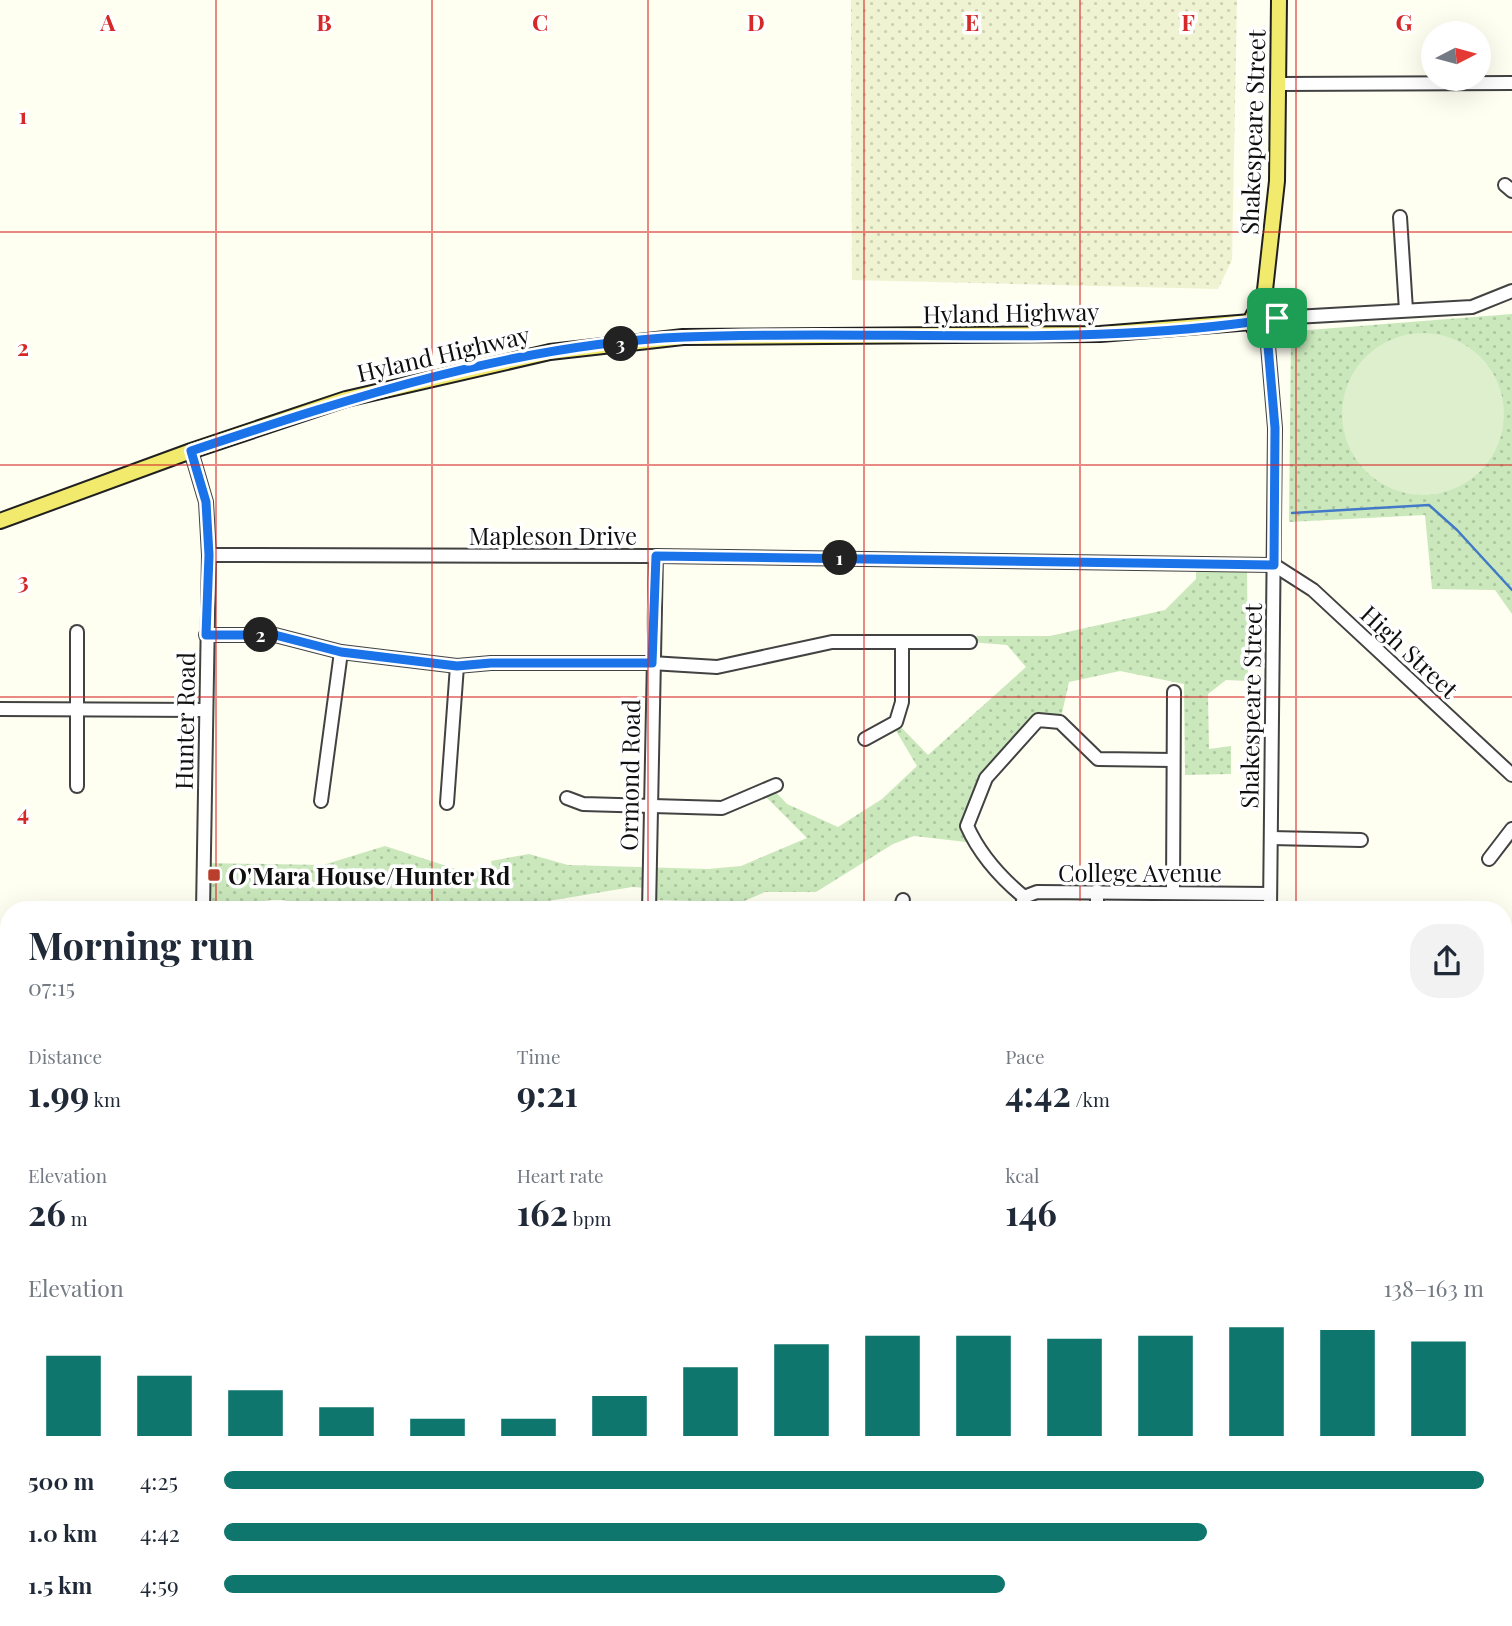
<!DOCTYPE html>
<html lang="en">
<head>
<meta charset="utf-8">
<style>
  body { margin:0; font-family:"Playfair Display",serif; background:#f2f2f3; color:#1f2937; height:100vh; display:flex; flex-direction:column; font-size:26px; white-space:nowrap }
  * { box-sizing:border-box; margin:0 }
  p { font-size:23px; color:#747a83 }
  .icon { flex:none; width:38px; height:38px; fill:none; stroke:currentColor; stroke-width:2; stroke-linecap:round; stroke-linejoin:round }
  .map { position:relative; flex:1; overflow:hidden }
  .sheet { position:absolute; left:0px; top:901px; width:1512px; height:726px; display:flex; flex-direction:column; background:#fff; border-radius:28px 28px 0 0; box-shadow:0 7px 28px #0002 }
  .sheet>* { flex:none }
  .needle { width:46px; rotate:84deg }
  .fabs { position:absolute; left:1421px; top:21px; display:grid; gap:14px }
  .fabs a { display:grid; place-items:center; width:70px; height:70px; border-radius:50%; background:#fff; box-shadow:0 7px 28px #0002; font-size:35px }
  .pin { position:absolute; display:grid; place-items:center; width:60px; height:60px; color:#fff; margin:-30px; border-radius:14px; box-shadow:0 4px 10px #0006 }
  .km { position:absolute; width:35px; height:35px; margin:-18px; border-radius:50%; background:#222; color:#fff; font-size:19px; line-height:35px; text-align:center }
  .round { display:grid; place-items:center; flex:none; width:74px; height:74px; border-radius:28px; background:#f2f2f3 }
  .headline { display:flex; align-items:center; justify-content:space-between; height:119px; padding:0 28px }
  h1 { font-size:38px; font-weight:700; line-height:52px }
  .stats { display:grid; grid-template-columns:repeat(3,1fr); gap:10px; height:119px; padding:7px 28px }
  .stats div { display:grid; align-content:center }
  .stats b { font-size:35px; font-weight:700 }
  .stats small { font-size:19px; font-weight:400 }
  .stats p { font-size:19px }
  .chart { height:196px; padding:14px 28px }
  .chart p { display:flex; justify-content:space-between }
  .chart svg { width:100%; height:126px; margin-top:7px; stroke:#0f766e; stroke-width:6 }
  ul { padding:0 28px; list-style:none; font-size:23px }
  li { display:grid; grid-template-columns:112px 84px 1fr; align-items:center; height:52px }
  li i { height:18px; border-radius:9px; background:#0f766e }
  .map>svg:first-child { display:block }
  .farmland { fill:url(#farmland-dots) }
  .park { fill:url(#park-dots) }
  .pitch { fill:#ddefcd }
  .lines { fill:none; stroke-linecap:round; stroke-linejoin:round }
  .stream { stroke:#427ac7; stroke-width:2.5 }
  .minor-casing { stroke:#424242; stroke-width:16 }
  .major-casing { stroke:#202020; stroke-width:18 }
  .minor { stroke:#fff; stroke-width:12 }
  .major { stroke:#f2ea6d; stroke-width:14 }
  .route-casing { stroke:#fff; stroke-width:14 }
  .route { stroke:#1a73e8; stroke-width:9 }
  .grid { fill:none; stroke:#d62828; stroke-width:2; stroke-opacity:0.55 }
  .poi-dot { fill:#b93f2c; stroke:#fff; stroke-width:2.5 }
  .labels { text-anchor:middle; dominant-baseline:central; stroke-width:7; stroke-linejoin:round; paint-order:stroke }
  .street-label { font-size:24px; fill:#0f0f0f; stroke:#fff }
  .poi-label { font-size:24px; font-weight:bold; fill:#0f0f0f; stroke:#fff; text-anchor:start }
  .grid-label { font-size:23px; text-anchor:middle; font-weight:bold; fill:#d62828; stroke:#fff; stroke-width:7; stroke-linejoin:round; paint-order:stroke }
</style>
</head>
<body>
<div class="map">
<svg width="1512" height="1626" viewBox="0 0 1512 1626">
  <defs>
    <pattern id="farmland-dots" width="8" height="8" patternUnits="userSpaceOnUse" patternTransform="scale(1.75)"><rect width="8" height="8" fill="#f0f3d2"/><path d="M2 2h.1M6 6h.1" fill="none" stroke="#cdcfb3" stroke-width="1.8" stroke-linecap="round"/></pattern>
    <pattern id="park-dots" width="8" height="8" patternUnits="userSpaceOnUse" patternTransform="scale(1.75)"><rect width="8" height="8" fill="#cae8bc"/><path d="M2 2h.1M6 6h.1" fill="none" stroke="#acc6a0" stroke-width="1.8" stroke-linecap="round"/></pattern>
  </defs>
  <rect width="100%" height="100%" fill="#fefef1"/>
  <!-- farmland -->
  <path class="farmland" d="M851,0h386l-5,260 -14,29 -366,-9z"/>
  <!-- park -->
  <g class="park">
    <path d="M1512,314v300l-17,-24 -63,-1 -7,-74 -136,7 2,-184 5,-7z"/>
    <path d="M1196,564l51,1 1,116 -22,-1 -18,14 1,55 22,-3v28l-46,1 -1,-91 -64,-13 -51,11 -9,40 -14,-3 -53,49 -24,58 6,17 -61,-7 -21,8 -77,48h-51l-23,10 -93,-2v-12l-17,-1 -137,23h-45l-20,-6 -76,2 -15,4 -5,-4 -32,2 -18,-8h-13l-68,10v-47l120,2 62,-19 80,26 27,-4 -1,-7 38,-7 39,11 140,4 33,-3 66,-28 -45,-45 9,-6 16,17 51,23 44,-28 35,-33 -25,-42 4,-2 32,33 98,-88 -19,-22 -37,-3 7,-6h73l115,-26 31,-31z"/>
    <path d="M528,1619h59l7,6 42,-6 2,7h-110z"/>
    <path d="M876,1619h50v7h-49z"/>
  </g>
  <!-- pitch -->
  <circle class="pitch" cx="1423" cy="414" r="81"/>
  <g class="lines">
    <!-- stream -->
    <path class="stream" d="M1292,513l137,-8 28,25 55,60"/>
    <defs>
      <g id="minor">
        <path d="M1279,84l233,-1"/>
        <path d="M1505,185l7,6"/>
        <path d="M1400,217l6,93"/>
        <path d="M1277,318l195,-11 40,-16"/>
        <path d="M1267,334l8,94 -5,482"/>
        <path d="M191,451l15,51 3,53 -6,355"/>
        <path d="M209,555l447,1 618,9 39,25 199,185"/>
        <path d="M206,635h69l66,17 116,14 34,-3h160l66,4 115,-25h138"/>
        <path d="M0,709l204,1"/>
        <path d="M865,739l31,-17 6,-20v-59"/>
        <path d="M77,786v-154"/>
        <path d="M567,798l16,6 139,4 54,-23"/>
        <path d="M321,801l20,-149"/>
        <path d="M447,803l10,-137"/>
        <path d="M1271,838l90,2"/>
        <path d="M1489,859l23,-30"/>
        <path d="M1097,891v19"/>
        <path d="M1173,892l1,-200"/>
        <path d="M1024,897c-23,-19 -45,-44 -57,-71l19,-48 52,-58 22,2 38,37 75,1"/>
        <path d="M649,910l7,-354"/>
        <path d="M900,910l3,-10"/>
        <path d="M1021,910l3,-13 13,-5 233,2"/>
        <path d="M1503,1101h9"/>
        <path d="M0,1111h9"/>
        <path d="M1503,1120h9"/>
        <path d="M1503,1139h9"/>
        <path d="M1503,1265h9"/>
        <path d="M1503,1568h9"/>
        <path d="M195,1619l4,7"/>
        <path d="M650,1619l1,7"/>
        <path d="M1212,1619v7"/>
        <path d="M1502,1619v7"/>
        <path d="M377,1620l6,6"/>
        <path d="M1242,1626l1,-7"/>
        <path d="M1261,1626v-7"/>
      </g>
      <g id="major">
        <circle cx="1265" cy="321" r="13"/>
        <path d="M1263,308l14,-127 2,-181"/>
        <path d="M0,521l191,-70 155,-52 204,-47 133,-15 417,-3 151,-12"/>
      </g>
    </defs>
    <!-- minor casing -->
    <use href="#minor" class="minor-casing"/>
    <!-- major casing -->
    <use href="#major" class="major-casing"/>
    <!-- minor -->
    <use href="#minor" class="minor"/>
    <!-- major -->
    <use href="#major" class="major"/>
  </g>
  <g class="lines">
    <defs>
      <path id="route" d="M1264,308l12,6c3,9 1,17 -9,20l8,94 -1,137 -618,-9 -4,107h-161l-34,3 -116,-14 -66,-17h-69l3,-80 -3,-53 -15,-51c159,-53 324,-107 493,-114 189,-8 379,10 567,-15l4,-9z"/>
    </defs>
    <!-- route casing -->
    <use href="#route" class="route-casing"/>
    <!-- route -->
    <use href="#route" class="route"/>
  </g>
  <!-- grid -->
  <path class="grid" d="M216,0v910M432,0v910M648,0v910M864,0v910M1080,0v910M1296,0v910M0,232h1512M0,465h1512M0,697h1512M0,929h9M1503,929h9M0,1161h9M1503,1161h9M0,1394h9M1503,1394h9M216,1619v7M432,1619v7M648,1619v7M864,1619v7M1080,1619v7M1296,1619v7"/>
  <!-- markers -->
  <rect class="poi-dot" x="207" y="868" width="14" height="14" rx="3.5"/>
  <g class="labels">
    <!-- street labels -->
    <g class="street-label">
      <text transform="translate(1252 132) rotate(-88)">Shakespeare Street</text>
      <text transform="translate(1011 312) rotate(-1)">Hyland Highway</text>
      <text transform="translate(443 353) rotate(-13)">Hyland Highway</text>
      <text x="553" y="535">Mapleson Drive</text>
      <text transform="translate(1410 651) rotate(43)">High Street</text>
      <text transform="translate(1250 706) rotate(-89)">Shakespeare Street</text>
      <text transform="translate(184 721) rotate(-89)">Hunter Road</text>
      <text transform="translate(629 775) rotate(-89)">Ormond Road</text>
      <text x="1140" y="872">College Avenue</text>
    </g>
    <!-- poi labels -->
    <g class="poi-label">
      <text x="228" y="875">O'Mara House/Hunter Rd</text>
    </g>
  </g>
  <g class="grid-label">
    <text x="108" y="31">A</text>
    <text x="324" y="31">B</text>
    <text x="540" y="31">C</text>
    <text x="756" y="31">D</text>
    <text x="972" y="31">E</text>
    <text x="1188" y="31">F</text>
    <text x="1404" y="31">G</text>
    <text x="23" y="124">1</text>
    <text x="23" y="356">2</text>
    <text x="23" y="589">3</text>
    <text x="23" y="821">4</text>
  </g>
</svg>
<div class="fabs">
<a><svg class="needle" viewBox="-14 -14 28 28"><path d="M0-13l5 13h-10z" fill="#e53935"/><path d="M0 13l5-13h-10z" fill="#747a83"/></svg></a>
</div>
<div class="pin" style="left:1277px;top:318px;background:#1e9e55"><svg class="icon" aria-label="arrive" viewBox="0 0 24 24"><path d="M6 21V4h12l-3 4 3 4H6"/></svg></div>
<b class="km" style="left:840px;top:558px">1</b>
<b class="km" style="left:261px;top:635px">2</b>
<b class="km" style="left:621px;top:344px">3</b>
<section class="sheet">
<div class="headline"><div><h1>Morning run</h1><p>07:15</p></div><a class="round"><svg class="icon" aria-label="share" viewBox="0 0 24 24"><path d="M12 15V3M7 8l5-5 5 5M5 13v7h14v-7"/></svg></a></div>
<div class="stats">
<div><p>Distance</p><b>1.99<small> km</small></b></div>
<div><p>Time</p><b>9:21</b></div>
<div><p>Pace</p><b>4:42<small> /km</small></b></div>
</div>
<div class="stats">
<div><p>Elevation</p><b>26<small> m</small></b></div>
<div><p>Heart rate</p><b>162<small> bpm</small></b></div>
<div><p>kcal</p><b>146</b></div>
</div>
<div class="chart"><p><span>Elevation</span>138–163 m</p>
<svg viewBox="0 0 160 44" preserveAspectRatio="none"><path d="M5 44V16M15 44V23M25 44V28M35 44V34M45 44V38M55 44V38M65 44V30M75 44V20M85 44V12M95 44V9M105 44V9M115 44V10M125 44V9M135 44V6M145 44V7M155 44V11"/></svg>
</div>
<ul>
<li><b>500 m</b>4:25<i style="width:100%"></i></li>
<li><b>1.0 km</b>4:42<i style="width:78%"></i></li>
<li><b>1.5 km</b>4:59<i style="width:62%"></i></li>
</ul>
</section>
</div>
</body>
</html>
